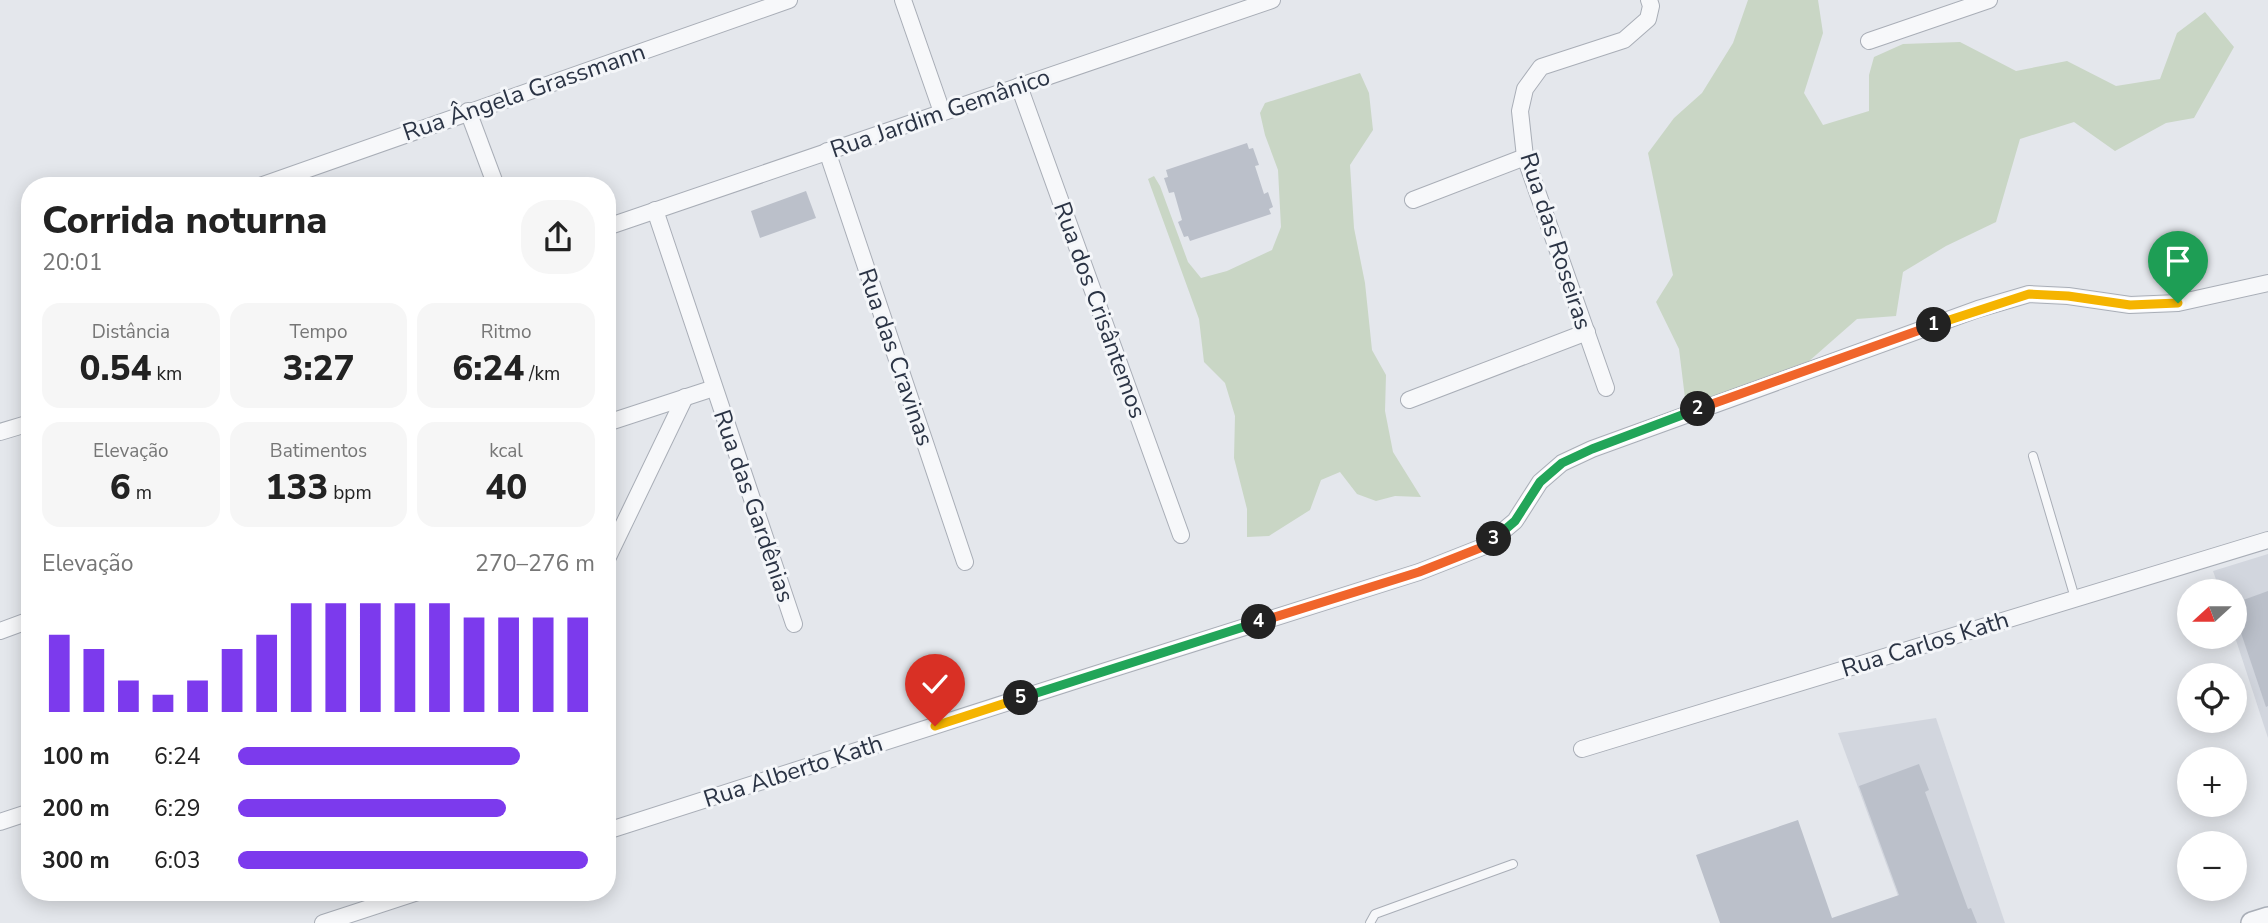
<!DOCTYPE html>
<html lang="pt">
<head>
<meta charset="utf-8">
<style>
  body { margin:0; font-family:"Nunito Sans",sans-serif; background:#f6f6f6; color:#222; height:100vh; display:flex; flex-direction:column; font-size:26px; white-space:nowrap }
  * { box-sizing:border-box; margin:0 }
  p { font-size:23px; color:#767676 }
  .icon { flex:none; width:38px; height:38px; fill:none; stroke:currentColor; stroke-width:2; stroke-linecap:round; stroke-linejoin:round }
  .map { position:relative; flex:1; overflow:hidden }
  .sheet { position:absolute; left:21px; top:177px; width:595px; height:724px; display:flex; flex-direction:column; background:#fff; border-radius:28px; box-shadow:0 4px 18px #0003 }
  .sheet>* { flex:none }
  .needle { width:46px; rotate:249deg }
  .controls { position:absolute; left:2177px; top:579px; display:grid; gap:14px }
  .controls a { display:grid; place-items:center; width:70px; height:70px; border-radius:50%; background:#fff; box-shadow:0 4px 18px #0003; font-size:35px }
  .pin { position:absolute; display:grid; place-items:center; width:60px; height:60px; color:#fff; margin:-72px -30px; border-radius:50% 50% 50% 0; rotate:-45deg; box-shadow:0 0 7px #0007 }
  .pin .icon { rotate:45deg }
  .km { position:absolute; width:35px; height:35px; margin:-18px; border-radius:50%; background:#222; color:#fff; font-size:19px; line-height:35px; text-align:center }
  .round { display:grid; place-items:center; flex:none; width:74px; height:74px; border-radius:28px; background:#f6f6f6 }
  .headline { display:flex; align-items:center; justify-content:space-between; height:119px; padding:0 21px }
  h1 { font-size:38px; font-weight:800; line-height:52px }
  .metrics { display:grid; grid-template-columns:repeat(3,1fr); gap:10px; height:119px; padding:7px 21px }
  .metrics div { display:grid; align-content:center; border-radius:18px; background:#f6f6f6; text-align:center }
  .metrics b { font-size:35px; font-weight:800 }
  .metrics small { font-size:19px; font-weight:400 }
  .metrics p { font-size:19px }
  .chart { height:196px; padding:14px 21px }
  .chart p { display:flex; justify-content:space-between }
  .chart svg { width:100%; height:126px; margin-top:7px; stroke:#7c3aed; stroke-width:6 }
  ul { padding:0 21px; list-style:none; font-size:23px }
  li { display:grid; grid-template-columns:112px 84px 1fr; align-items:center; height:52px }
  li i { height:18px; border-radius:9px; background:#7c3aed }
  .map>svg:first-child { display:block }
  .built { fill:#d2d6de }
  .green { fill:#c9d6c5 }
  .building { fill:#bbc0ca }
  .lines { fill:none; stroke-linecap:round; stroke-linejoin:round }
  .service-casing { stroke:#a9aeb7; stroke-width:10 }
  .minor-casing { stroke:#a9aeb7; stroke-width:18 }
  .tertiary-casing { stroke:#a9aeb7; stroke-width:24 }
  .service { stroke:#f7f8fa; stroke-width:8 }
  .minor { stroke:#f7f8fa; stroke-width:16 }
  .tertiary { stroke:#f7f8fa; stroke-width:21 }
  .split-1-casing { stroke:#fff; stroke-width:14 }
  .split-2-casing { stroke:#fff; stroke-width:14 }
  .split-3-casing { stroke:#fff; stroke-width:14 }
  .split-4-casing { stroke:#fff; stroke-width:14 }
  .split-5-casing { stroke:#fff; stroke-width:14 }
  .split-6-casing { stroke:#fff; stroke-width:14 }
  .split-1 { stroke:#f5b400; stroke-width:9 }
  .split-2 { stroke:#f0652b; stroke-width:9 }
  .split-3 { stroke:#22a559; stroke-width:9 }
  .split-4 { stroke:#f0652b; stroke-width:9 }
  .split-5 { stroke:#22a559; stroke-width:9 }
  .split-6 { stroke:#f5b400; stroke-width:9 }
  .labels { text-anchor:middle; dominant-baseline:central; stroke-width:6; stroke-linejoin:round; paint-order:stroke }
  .street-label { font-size:24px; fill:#2b3445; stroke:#f4f6f9 }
</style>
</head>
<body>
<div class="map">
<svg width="2268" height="923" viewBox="0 0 2268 923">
  <rect width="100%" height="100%" fill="#e4e7ec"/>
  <!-- built -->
  <g class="built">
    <path d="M2268,554v184l-33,-101v-45l-15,-1 -7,-20z"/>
    <path d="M1936,718l69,205h-97l-70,-190z"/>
  </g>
  <!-- green -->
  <g class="green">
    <path d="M1748,0h70l5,33 -19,60 19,32 46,-14v-36l5,-18 29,-13 57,-2 56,29 51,-10 49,25 44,-7 17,-46 28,-21 29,35 -40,71 -28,5 -51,28 -41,-29 -54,17 -24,83 -50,24 -43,26 -7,44 -39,3 -49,43 -94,36h-29l-6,-49 -23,-47 17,-27 -25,-122 26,-35 28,-25 31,-50z"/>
    <path d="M1360,73l9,20 4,37 -23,35 4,63 11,55 7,67 14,25 -1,36 8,41 28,45 -26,-1 -19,5 -19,-7 -17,-22 -19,8 -11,30 -41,26 -22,1v-28l-13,-51 1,-42 -10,-33 -21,-21 -5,-43 -51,-140 6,-3 6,10 28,76 13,16 26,-7 45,-21 9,-23 -3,-57 -13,-35 -5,-22 5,-10z"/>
  </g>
  <!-- building -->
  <g class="building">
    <path d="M1247,143l2,6 4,-1 6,17 -4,1 9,28 4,-2 5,15 -4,2 2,5 -81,27 -2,-5 -4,1 -6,-15 4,-2 -8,-28 -5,1 -5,-15 4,-1 -2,-7z"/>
    <path d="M806,191l10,27 -56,20 -9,-27z"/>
    <path d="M2268,591v115l-2,1 -31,-92v-12z"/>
    <path d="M1919,764l10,26 -4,2 43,117 3,-1 6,15h-257l-24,-68 102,-35 34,98 67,-23 -40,-109z"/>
  </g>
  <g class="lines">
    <defs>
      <g id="service">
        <path d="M2033,456l42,142"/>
        <path d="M1370,923l5,-9 138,-50"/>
      </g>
      <g id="minor">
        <path d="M903,0l39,112"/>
        <path d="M1869,41l120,-41"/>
        <path d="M1019,86l162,449"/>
        <path d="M468,111l28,75"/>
        <path d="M827,151l138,411"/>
        <path d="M260,186l529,-186"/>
        <path d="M1413,200l112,-43"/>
        <path d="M655,210l139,414"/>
        <path d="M607,227l665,-227"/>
        <path d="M1606,388l-81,-231 -5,-46 5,-22 16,-22 83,-27 24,-21 3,-13 -2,-6"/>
        <path d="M1409,400l178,-68"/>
        <path d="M607,423l107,-35"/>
        <path d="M0,432l30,-9"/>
        <path d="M607,559l78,-162"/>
        <path d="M0,631l30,-11"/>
        <path d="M1582,749l686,-209"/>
        <path d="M0,822l30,-10"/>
        <path d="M607,831l486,-156 326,-103 66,-26 30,-25 25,-39 22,-19 30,-14 386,-140 51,-15 39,2 62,9 48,-2 90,-20"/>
        <path d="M323,923l95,-31"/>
      </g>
      <path id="tertiary" d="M2252,923l16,-5"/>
    </defs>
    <!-- service casing -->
    <use href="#service" class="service-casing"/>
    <!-- minor casing -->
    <use href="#minor" class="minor-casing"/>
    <!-- tertiary casing -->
    <use href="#tertiary" class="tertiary-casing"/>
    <!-- service -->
    <use href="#service" class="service"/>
    <!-- minor -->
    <use href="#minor" class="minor"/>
    <!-- tertiary -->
    <use href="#tertiary" class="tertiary"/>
  </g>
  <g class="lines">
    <defs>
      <path id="split-1" d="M1934,325l95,-31 39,2 62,9 48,-2"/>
      <path id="split-2" d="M1698,409l236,-84"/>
      <path id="split-3" d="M1494,539l21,-18 25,-39 22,-19 30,-14 106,-40"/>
      <path id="split-4" d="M1259,622l160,-50 66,-26 9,-7"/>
      <path id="split-5" d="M1021,698l238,-76"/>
      <path id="split-6" d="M935,726l86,-28"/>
    </defs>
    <!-- split-1 casing -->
    <use href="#split-1" class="split-1-casing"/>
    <!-- split-2 casing -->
    <use href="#split-2" class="split-2-casing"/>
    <!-- split-3 casing -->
    <use href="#split-3" class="split-3-casing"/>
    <!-- split-4 casing -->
    <use href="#split-4" class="split-4-casing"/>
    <!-- split-5 casing -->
    <use href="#split-5" class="split-5-casing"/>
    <!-- split-6 casing -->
    <use href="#split-6" class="split-6-casing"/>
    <!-- split-1 -->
    <use href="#split-1" class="split-1"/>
    <!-- split-2 -->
    <use href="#split-2" class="split-2"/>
    <!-- split-3 -->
    <use href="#split-3" class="split-3"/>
    <!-- split-4 -->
    <use href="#split-4" class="split-4"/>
    <!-- split-5 -->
    <use href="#split-5" class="split-5"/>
    <!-- split-6 -->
    <use href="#split-6" class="split-6"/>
  </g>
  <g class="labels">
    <!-- street labels -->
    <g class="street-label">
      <text transform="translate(524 92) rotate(-19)">Rua Ângela Grassmann</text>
      <text transform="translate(940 113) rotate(-19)">Rua Jardim Gemânico</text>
      <text transform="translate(1556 241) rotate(72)">Rua das Roseiras</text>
      <text transform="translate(1100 310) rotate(70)">Rua dos Crisântemos</text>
      <text transform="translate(896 357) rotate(71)">Rua das Cravinas</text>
      <text transform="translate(754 506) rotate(71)">Rua das Gardênias</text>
      <text transform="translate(1925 644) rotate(-17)">Rua Carlos Kath</text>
      <text transform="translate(793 771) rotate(-18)">Rua Alberto Kath</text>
    </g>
  </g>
</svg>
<div class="controls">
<a><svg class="needle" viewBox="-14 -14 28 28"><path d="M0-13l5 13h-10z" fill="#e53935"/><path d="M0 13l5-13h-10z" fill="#767676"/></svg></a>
<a><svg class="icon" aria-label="locate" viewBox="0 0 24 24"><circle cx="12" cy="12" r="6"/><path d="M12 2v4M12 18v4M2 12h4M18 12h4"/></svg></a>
<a>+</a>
<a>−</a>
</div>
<div class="pin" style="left:2178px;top:303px;background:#1e9e55"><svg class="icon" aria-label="arrive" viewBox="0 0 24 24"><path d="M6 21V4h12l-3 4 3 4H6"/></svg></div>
<div class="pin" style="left:935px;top:726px;background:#d93025"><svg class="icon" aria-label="check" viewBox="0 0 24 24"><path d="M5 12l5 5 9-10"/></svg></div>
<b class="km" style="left:1934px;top:325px">1</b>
<b class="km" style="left:1698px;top:409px">2</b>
<b class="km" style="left:1494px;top:539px">3</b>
<b class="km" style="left:1259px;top:622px">4</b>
<b class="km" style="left:1021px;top:698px">5</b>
<section class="sheet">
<div class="headline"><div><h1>Corrida noturna</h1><p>20:01</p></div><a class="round"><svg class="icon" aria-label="share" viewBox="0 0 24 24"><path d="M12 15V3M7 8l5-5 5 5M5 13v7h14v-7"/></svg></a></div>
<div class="metrics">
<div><p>Distância</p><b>0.54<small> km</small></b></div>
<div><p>Tempo</p><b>3:27</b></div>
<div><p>Ritmo</p><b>6:24<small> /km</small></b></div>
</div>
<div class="metrics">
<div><p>Elevação</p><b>6<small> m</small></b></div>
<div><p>Batimentos</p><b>133<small> bpm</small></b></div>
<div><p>kcal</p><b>40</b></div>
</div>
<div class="chart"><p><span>Elevação</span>270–276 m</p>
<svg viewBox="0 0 160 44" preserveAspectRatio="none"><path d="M5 44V17M15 44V22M25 44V33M35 44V38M45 44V33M55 44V22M65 44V17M75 44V6M85 44V6M95 44V6M105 44V6M115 44V6M125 44V11M135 44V11M145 44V11M155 44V11"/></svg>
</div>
<ul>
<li><b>100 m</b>6:24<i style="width:79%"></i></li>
<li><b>200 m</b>6:29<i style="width:75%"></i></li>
<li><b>300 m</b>6:03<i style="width:98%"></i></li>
</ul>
</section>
</div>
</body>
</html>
